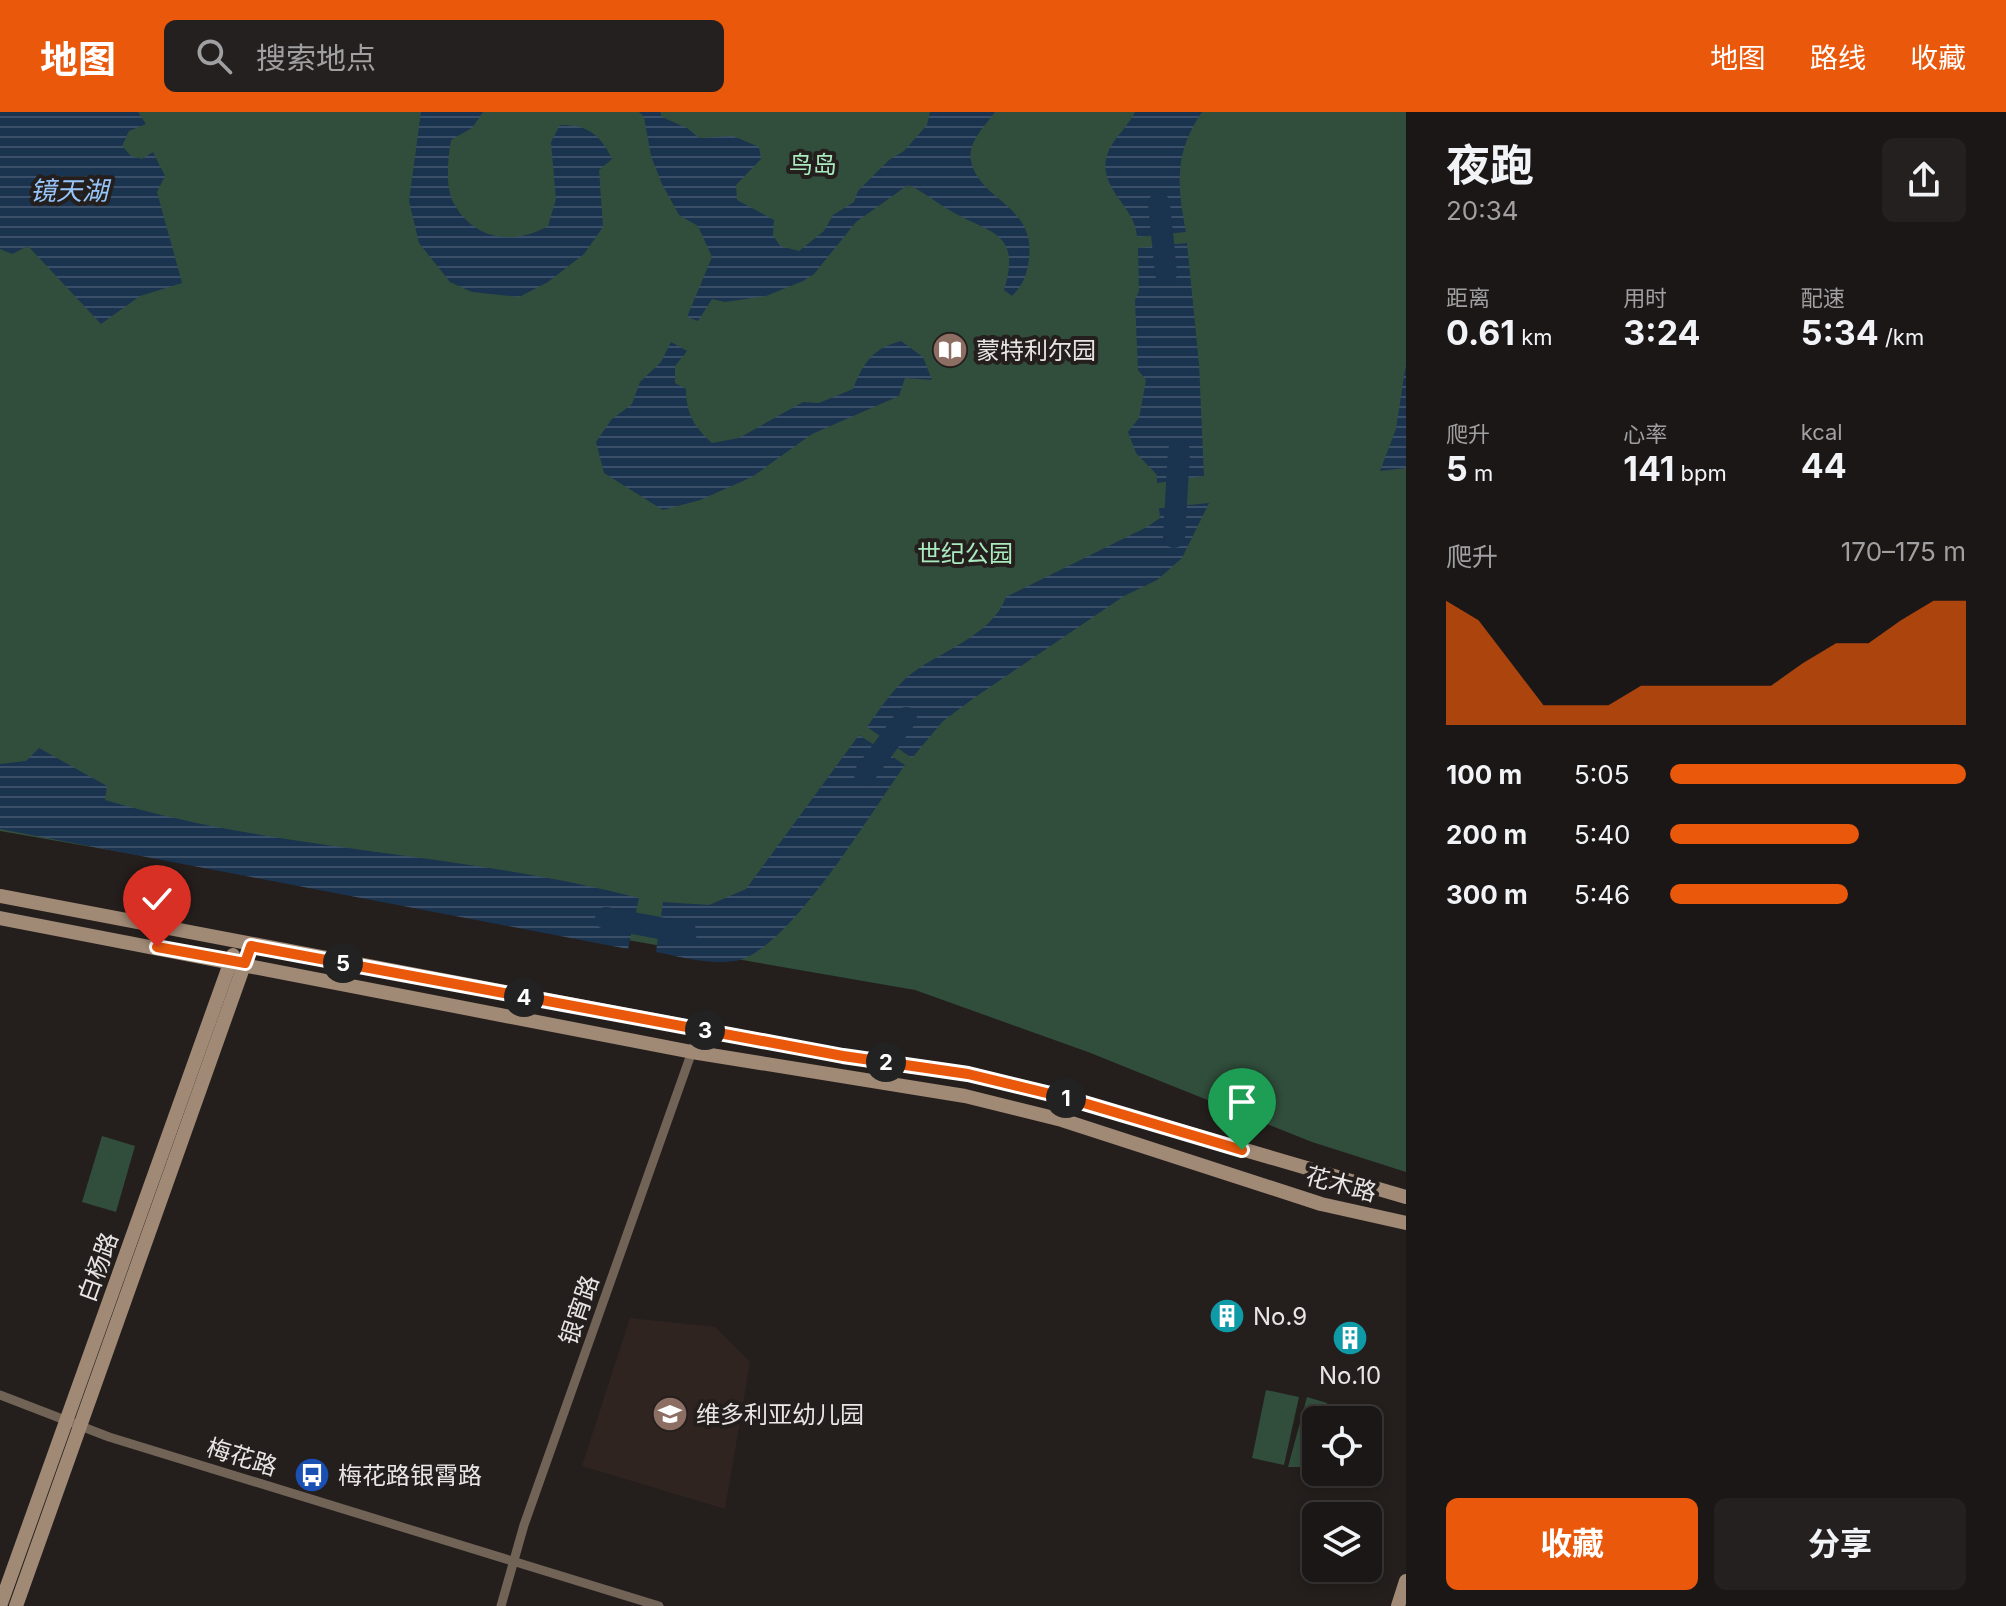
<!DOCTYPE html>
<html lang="zh">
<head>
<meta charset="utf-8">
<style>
  body { margin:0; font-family:Inter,"Noto Sans SC",sans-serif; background:#24201f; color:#f1f3f6; height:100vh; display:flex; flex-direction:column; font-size:30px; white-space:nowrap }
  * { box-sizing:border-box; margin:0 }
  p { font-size:26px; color:#a09fa1 }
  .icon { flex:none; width:44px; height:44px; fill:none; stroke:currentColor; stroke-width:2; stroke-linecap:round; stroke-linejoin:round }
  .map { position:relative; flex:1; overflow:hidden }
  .panel { display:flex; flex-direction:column; background:#1b1716; width:600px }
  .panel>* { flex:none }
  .buttons { position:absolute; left:1302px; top:1294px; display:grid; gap:16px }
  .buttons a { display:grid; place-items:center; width:80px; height:80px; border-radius:12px; background:#1b1716; box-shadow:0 4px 12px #0003,0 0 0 2px #393635; font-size:40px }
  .pin { position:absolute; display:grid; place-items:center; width:68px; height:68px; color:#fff; margin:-82px -34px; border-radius:50% 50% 50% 0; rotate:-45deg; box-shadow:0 0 8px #0007 }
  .pin .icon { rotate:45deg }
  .km { position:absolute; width:40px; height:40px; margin:-20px; border-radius:50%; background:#222; color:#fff; font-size:22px; line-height:40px; text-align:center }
  .round { display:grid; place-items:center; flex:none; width:84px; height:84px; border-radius:12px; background:#24201f }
  .summary { display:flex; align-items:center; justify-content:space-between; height:136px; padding:0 40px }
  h1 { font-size:44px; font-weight:700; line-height:60px }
  .metrics { display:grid; grid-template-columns:repeat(3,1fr); gap:12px; height:136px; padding:8px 40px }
  .metrics div { display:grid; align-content:center }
  .metrics b { font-size:34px; font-weight:700 }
  .metrics small { font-size:22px; font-weight:400 }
  .metrics p { font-size:22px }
  .chart { height:224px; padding:16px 40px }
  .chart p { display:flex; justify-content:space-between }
  .chart svg { width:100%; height:144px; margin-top:8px; fill:#ea580c; opacity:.7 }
  .action { display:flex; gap:16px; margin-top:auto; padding:16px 40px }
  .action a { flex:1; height:92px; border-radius:12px; background:#ea580c; color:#fff; font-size:32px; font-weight:700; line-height:92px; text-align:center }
  .action a+a { background:#24201f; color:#f1f3f6 }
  ul { padding:0 40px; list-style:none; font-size:26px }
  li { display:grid; grid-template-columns:128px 96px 1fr; align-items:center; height:60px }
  li i { height:20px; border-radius:10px; background:#ea580c }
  header { display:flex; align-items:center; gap:48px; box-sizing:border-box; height:112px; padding:0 40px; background:#ea580c; color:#fff }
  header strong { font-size:38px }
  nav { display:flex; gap:44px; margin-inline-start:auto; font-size:28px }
  .search { width:560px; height:72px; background:#24201f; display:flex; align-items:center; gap:20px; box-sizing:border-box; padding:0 28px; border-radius:12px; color:#a09fa1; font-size:30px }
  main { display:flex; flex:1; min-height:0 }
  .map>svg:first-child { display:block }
  .built { fill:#302420 }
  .green { fill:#314d3b }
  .water { fill:url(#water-rules) }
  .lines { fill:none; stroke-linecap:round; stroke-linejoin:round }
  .river { stroke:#1a334f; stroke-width:22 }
  .minor { stroke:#726357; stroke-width:9 }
  .secondary { stroke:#a08975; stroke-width:14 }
  .route-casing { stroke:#fff; stroke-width:16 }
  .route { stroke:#ea580c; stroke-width:10 }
  .labels { text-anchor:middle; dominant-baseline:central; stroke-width:8; stroke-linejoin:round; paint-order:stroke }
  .park-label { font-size:24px; fill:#a9eabf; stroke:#241f1d }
  .poi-label { font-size:24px; fill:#e9e5e4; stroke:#241f1d; text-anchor:start }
  .street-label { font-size:24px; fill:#e9e5e4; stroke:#241f1d }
  .water-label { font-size:26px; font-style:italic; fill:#96c5f9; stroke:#241f1d }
</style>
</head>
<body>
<header>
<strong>地图</strong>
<div class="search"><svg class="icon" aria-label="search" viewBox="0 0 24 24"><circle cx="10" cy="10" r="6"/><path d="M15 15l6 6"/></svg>搜索地点</div>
<nav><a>地图</a><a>路线</a><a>收藏</a></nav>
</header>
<main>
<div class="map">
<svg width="1406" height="1494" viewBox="0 0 1406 1494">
  <defs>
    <pattern id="water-rules" width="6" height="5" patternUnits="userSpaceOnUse" patternTransform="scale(2)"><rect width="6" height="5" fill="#1a334f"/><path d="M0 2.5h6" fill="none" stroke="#3b5068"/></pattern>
  </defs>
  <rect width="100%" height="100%" fill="#241f1d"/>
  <!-- built -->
  <path class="built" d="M630,1206l85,9 35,35 -25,147 -143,-43z"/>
  <!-- green -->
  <g class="green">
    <path d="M0,0h1406v1060l-94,-30 -224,-90 -173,-62 -915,-159z"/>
    <path d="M102,1024l33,10 -19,66 -34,-10z"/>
    <path d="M1266,1278l33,7 -15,68 -32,-7z"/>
    <path d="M1307,1285l20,6 -4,17h-7l-4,47h-24z"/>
  </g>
  <!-- water -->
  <g class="water">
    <path d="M0,0h138l8,12 -17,7 -7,15 9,10 11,3 11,-7 12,24 -8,16 25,91 -42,13 -39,28 -73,-78 -16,8 -12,-5z"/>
    <path d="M421,0h62l-11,16 -21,12c-3,19 -6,45 2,62 20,38 61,44 95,24l8,-27 -5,-57 9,-17c28,0 40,9 52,34l-13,11 4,57 -19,27 -36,28 -29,15 -47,-5 -22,-10 -31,-39 -10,-42z"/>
    <path d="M639,0h21l2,5 25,11 12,10 34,-2 26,11 2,12 -25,26 1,15 37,20 -1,15 7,11 19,5 25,-20 9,-16 21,-13 4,-11 31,-31 15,-9 23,-26 3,-13h65c-10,14 -28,31 -24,49 9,41 64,43 58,97 -2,16 -5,26 -17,38l-8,-6c18,-59 -14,-56 -53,-79 -15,-8 -26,-19 -43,-26l-52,37 -42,52 -11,7 -37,15 -41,6 -13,-3 -14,22 -11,-4 25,-60 -14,-31 -19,-11 -17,-31 -11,-28 -7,-39z"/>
    <path d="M1135,0h67c-28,41 -25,72 -16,120l-49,5c-1,-31 -40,-48 -30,-82 5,-16 21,-28 28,-43z"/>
    <path d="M1187,131l12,121 5,112 -47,7v-8l-21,-22 -8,-21 11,-14 7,-38 -8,-10 -3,-70 4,-9 -1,-43z"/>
    <path d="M901,229l22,16 9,23 -27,-2 -6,18 -87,38 -60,43 -52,23 -37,10 -59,-37 -8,-31 15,-22 21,-16 8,-22 21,-20 10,-20 16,9 -12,15v17l11,6c0,24 8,38 26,54l27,-5 64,-36 16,1 34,-14c10,-26 20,-41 48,-48z"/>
    <path d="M1406,251v105l-26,3 16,-42z"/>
    <path d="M1209,391l-27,55 -25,22 -33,16 -150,102 -31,23 -31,37 -45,-31c12,-17 24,-35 39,-49 30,-26 86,-41 100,-81l141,-70 13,-9 -1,-10z"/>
    <path d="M859,623l46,30c-33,45 -117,188 -170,196 -26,4 -54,-4 -79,-9l7,-50 46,3 37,-16z"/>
    <path d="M39,636l68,38 -2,14c174,52 359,52 534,98l-11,51 -628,-120v-65l26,-3z"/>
  </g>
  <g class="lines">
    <!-- river -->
    <g class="river">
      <path d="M1159,92l7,69"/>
      <path d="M1174,425l5,-86"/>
      <path d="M865,662l41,-56"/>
      <path d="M606,806l80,15"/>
    </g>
    <!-- minor -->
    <g class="minor">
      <path d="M0,1283l109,42 550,169"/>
      <path d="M501,1494l23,-81 176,-496"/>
    </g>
    <!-- secondary -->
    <g class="secondary">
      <path d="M0,784l843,160 125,18 99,24 339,99"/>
      <path d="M0,806l692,134 273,44 97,24 259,84 85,19"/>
      <path d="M0,1494l233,-651"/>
      <path d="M16,1494l232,-652"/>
      <path d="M1398,1494l8,-25"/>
    </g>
  </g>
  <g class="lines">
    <defs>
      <path id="route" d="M157,835l88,16 6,-17 592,110 125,18 99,24 175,52"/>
    </defs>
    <!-- route casing -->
    <use href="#route" class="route-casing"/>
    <!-- route -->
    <use href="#route" class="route"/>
  </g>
  <!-- icons -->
  <defs>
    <symbol id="library-disc" viewBox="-11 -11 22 22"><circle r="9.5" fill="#8d6e63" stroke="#241f1d"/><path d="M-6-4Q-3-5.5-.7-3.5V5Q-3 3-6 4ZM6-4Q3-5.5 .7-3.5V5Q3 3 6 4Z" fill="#fff"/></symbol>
    <symbol id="building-disc" viewBox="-11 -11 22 22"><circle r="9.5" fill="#0f9aa8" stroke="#241f1d"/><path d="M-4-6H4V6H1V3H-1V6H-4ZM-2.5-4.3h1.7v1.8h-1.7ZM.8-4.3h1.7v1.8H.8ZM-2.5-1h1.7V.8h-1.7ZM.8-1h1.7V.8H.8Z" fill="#fff"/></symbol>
    <symbol id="school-disc" viewBox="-11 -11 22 22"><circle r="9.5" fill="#8d6e63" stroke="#241f1d"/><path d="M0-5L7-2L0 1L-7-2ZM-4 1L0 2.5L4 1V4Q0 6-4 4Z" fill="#fff"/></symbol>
    <symbol id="bus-disc" viewBox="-11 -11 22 22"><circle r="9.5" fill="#1a4fb4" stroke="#241f1d"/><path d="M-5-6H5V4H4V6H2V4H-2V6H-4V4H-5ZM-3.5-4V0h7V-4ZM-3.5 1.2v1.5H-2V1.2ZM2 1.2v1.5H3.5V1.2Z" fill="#fff"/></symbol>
  </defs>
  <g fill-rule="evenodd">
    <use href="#library-disc" x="930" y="218" width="40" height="40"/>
    <use href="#building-disc" x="1207" y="1184" width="40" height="40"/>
    <use href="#building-disc" x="1330" y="1206" width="40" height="40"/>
    <use href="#school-disc" x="650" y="1282" width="40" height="40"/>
    <use href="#bus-disc" x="292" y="1343" width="40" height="40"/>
  </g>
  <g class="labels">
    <!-- park labels -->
    <g class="park-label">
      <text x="813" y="52">鸟岛</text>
      <text x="965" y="441">世纪公园</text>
    </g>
    <!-- poi labels -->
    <g class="poi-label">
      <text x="976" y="238">蒙特利尔园</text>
      <text x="1253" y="1204">No.9</text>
      <text x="1350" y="1263" text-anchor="middle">No.10</text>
      <text x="696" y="1302">维多利亚幼儿园</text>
      <text x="338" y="1363">梅花路银霄路</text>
    </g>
    <!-- street labels -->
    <g class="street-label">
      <text transform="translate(1341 1072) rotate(15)">花木路</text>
      <text transform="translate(98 1155) rotate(-70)">白杨路</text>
      <text transform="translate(579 1198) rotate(-71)">银宵路</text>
      <text transform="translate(242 1345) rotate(17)">梅花路</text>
    </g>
    <!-- water labels -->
    <g class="water-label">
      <text x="69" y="78">镜天湖</text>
    </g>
  </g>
</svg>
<div class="buttons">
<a><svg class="icon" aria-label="locate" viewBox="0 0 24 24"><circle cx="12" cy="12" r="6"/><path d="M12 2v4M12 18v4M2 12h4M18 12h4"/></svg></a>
<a><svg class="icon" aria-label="layers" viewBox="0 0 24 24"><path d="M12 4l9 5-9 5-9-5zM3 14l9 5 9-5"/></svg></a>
</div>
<div class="pin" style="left:1242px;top:1038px;background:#1e9e55"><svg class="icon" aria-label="arrive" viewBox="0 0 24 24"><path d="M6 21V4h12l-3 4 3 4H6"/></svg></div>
<div class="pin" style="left:157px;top:835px;background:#d93025"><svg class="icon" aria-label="check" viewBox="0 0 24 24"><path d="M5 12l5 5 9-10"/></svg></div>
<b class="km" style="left:1066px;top:986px">1</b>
<b class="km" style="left:886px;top:950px">2</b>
<b class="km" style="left:705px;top:918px">3</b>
<b class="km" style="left:524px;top:885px">4</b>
<b class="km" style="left:343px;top:851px">5</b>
</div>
<section class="panel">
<div class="summary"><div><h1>夜跑</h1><p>20:34</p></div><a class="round"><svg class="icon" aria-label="share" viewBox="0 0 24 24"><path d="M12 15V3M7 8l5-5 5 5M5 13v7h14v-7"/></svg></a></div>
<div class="metrics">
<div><p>距离</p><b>0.61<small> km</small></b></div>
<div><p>用时</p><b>3:24</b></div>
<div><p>配速</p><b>5:34<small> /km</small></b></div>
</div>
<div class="metrics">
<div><p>爬升</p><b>5<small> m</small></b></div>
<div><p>心率</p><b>141<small> bpm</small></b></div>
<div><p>kcal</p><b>44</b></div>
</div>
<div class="chart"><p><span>爬升</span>170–175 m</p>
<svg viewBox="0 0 160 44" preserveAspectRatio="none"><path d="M0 44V6L10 12L20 25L30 38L40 38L50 38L60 32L70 32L80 32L90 32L100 32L110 25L120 19L130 19L140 12L150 6L160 6V44z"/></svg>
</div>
<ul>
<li><b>100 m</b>5:05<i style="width:100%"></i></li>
<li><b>200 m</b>5:40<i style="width:64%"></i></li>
<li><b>300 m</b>5:46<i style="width:60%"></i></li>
</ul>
<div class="action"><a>收藏</a><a>分享</a></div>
</section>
</main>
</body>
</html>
